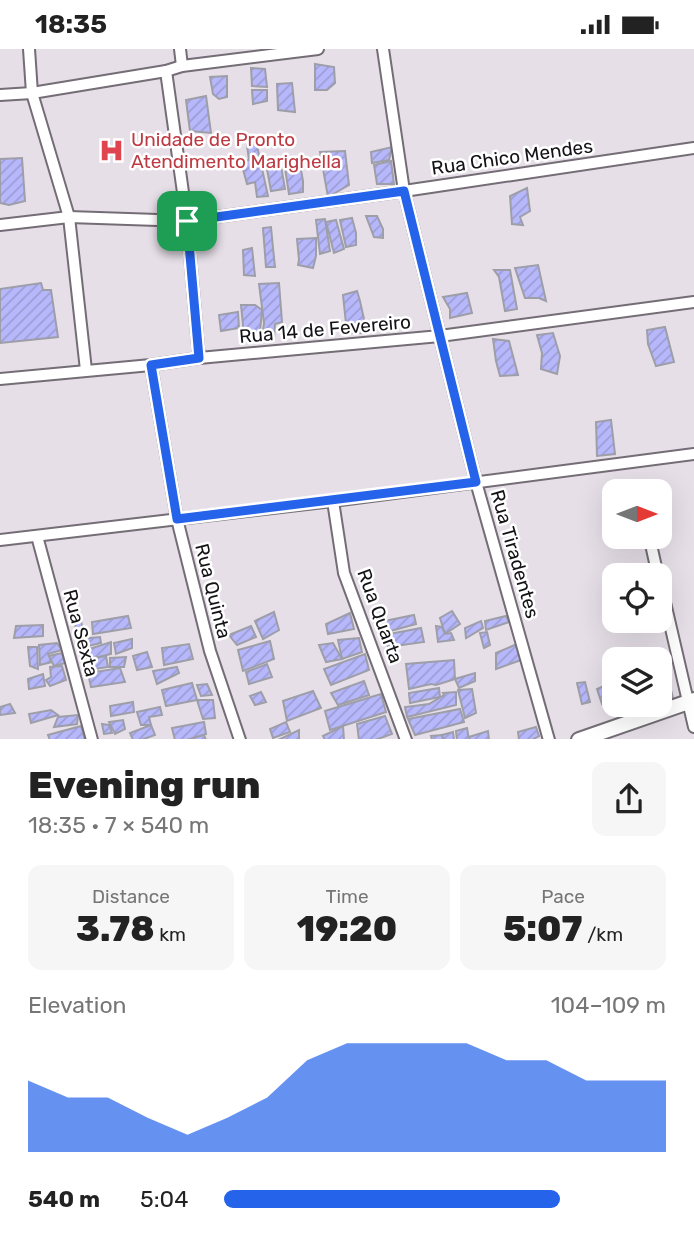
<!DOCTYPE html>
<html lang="en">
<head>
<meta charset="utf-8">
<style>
  body { margin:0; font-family:Rubik,sans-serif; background:#f6f6f6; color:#222; height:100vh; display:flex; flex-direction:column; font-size:26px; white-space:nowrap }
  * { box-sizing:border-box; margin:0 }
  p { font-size:23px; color:#767676 }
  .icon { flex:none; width:38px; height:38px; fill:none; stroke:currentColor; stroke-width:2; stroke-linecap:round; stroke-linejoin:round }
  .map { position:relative; height:690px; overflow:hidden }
  .details { display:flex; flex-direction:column; background:#fff; flex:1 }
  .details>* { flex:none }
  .needle { width:46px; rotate:90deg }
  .tools { position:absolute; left:602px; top:430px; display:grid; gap:14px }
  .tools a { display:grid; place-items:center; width:70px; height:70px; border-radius:14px; background:#fff; box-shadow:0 7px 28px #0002; font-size:35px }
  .pin { position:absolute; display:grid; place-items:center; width:60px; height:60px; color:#fff; margin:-30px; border-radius:14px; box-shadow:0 4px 10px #0006 }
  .round { display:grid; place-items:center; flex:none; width:74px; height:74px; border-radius:14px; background:#f6f6f6 }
  .summary { display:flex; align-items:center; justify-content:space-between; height:119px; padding:0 28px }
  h1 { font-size:38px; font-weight:800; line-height:52px }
  .stats { display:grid; grid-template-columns:repeat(3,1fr); gap:10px; height:119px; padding:7px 28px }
  .stats div { display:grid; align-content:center; border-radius:14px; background:#f6f6f6; text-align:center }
  .stats b { font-size:35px; font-weight:800 }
  .stats small { font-size:19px; font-weight:400 }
  .stats p { font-size:19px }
  .chart { height:196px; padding:14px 28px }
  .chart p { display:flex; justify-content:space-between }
  .chart svg { width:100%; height:126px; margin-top:7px; fill:#2563eb; opacity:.7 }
  ul { padding:0 28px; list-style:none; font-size:23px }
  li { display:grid; grid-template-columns:112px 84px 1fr; align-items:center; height:52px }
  li i { height:18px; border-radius:9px; background:#2563eb }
  .status { display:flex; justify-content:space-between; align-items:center; height:49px; padding:0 35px; background:#fff; direction:ltr }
  .status svg { height:19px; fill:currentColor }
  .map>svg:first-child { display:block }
  .building { fill:url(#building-hatch); stroke:#9e9ea8; stroke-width:2 }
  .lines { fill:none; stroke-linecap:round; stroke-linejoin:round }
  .minor-casing { stroke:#746d75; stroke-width:14 }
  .tertiary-casing { stroke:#746d75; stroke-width:18 }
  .minor { stroke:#fff; stroke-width:10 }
  .tertiary { stroke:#fff; stroke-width:14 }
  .route-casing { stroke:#fff; stroke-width:14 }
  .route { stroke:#2563eb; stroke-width:9 }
  .labels { text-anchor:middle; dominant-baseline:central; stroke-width:5; stroke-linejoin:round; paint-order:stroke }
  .health-label { font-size:19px; fill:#be3a42; stroke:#fff; text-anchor:start }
  .street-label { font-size:19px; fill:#141215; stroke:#fff }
</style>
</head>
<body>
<div class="status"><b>18:35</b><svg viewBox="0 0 49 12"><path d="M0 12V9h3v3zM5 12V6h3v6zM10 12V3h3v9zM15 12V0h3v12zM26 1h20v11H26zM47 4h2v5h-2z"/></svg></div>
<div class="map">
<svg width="694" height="691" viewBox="0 0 694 691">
  <defs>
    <pattern id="building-hatch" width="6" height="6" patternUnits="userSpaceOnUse" patternTransform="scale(1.75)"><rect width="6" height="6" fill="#b7b8fb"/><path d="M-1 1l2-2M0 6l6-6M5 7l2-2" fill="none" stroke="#9c9dd6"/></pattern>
  </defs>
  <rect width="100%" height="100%" fill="#e6dfe8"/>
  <!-- building -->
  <g class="building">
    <path d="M315,15l19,3 1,16 -8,7h-12z"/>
    <path d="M251,19l14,1 2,18 -15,-1z"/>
    <path d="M227,27v21l-8,2 -6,-5 -3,-17z"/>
    <path d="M292,34l3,29 -17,-2 -1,-26z"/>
    <path d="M252,41h15v11l-14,3z"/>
    <path d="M206,47l5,37 -21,-2 -4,-31z"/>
    <path d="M256,92l12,55 -11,1 -2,-15 -8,2 -6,-22 8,-2 -2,-15z"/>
    <path d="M392,98l-3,13 -17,3 -1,-11z"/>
    <path d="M345,102l4,34 -21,12 -8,-45z"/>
    <path d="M22,109l3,43 -16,4 -9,-2v-44z"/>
    <path d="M391,112l3,23h-17l-3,-19z"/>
    <path d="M281,117l4,23 -14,2 -4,-22z"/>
    <path d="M285,119l16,2 2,11v11l-14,2z"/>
    <path d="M527,139l3,23 -10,6 3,8 -11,-1 -2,-28z"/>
    <path d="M366,167h11l6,13v9l-9,-1z"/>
    <path d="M352,169l4,15v12l-10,2 -6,-27z"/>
    <path d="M325,170l5,32 -10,3 -4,-34z"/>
    <path d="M336,171l8,29 -10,4 -8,-31z"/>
    <path d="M271,178l2,21 2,19h-9l-3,-39z"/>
    <path d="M316,189v18l-3,12 -15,-3 1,-5 -2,-21z"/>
    <path d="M252,199l3,28 -11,-1 -1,-25z"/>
    <path d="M538,216l8,36 -7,-3h-14l-10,-30z"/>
    <path d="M494,221h16l7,39 -12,2 -6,-34z"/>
    <path d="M41,234l2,7h8l7,47 -58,6v-54z"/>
    <path d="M279,234l3,39 -7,2 -1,15h-12l2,-16 -5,-39z"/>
    <path d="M357,242l3,10 7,32h-20l-4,-38z"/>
    <path d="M467,244l5,20 -22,5v-9l-7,-12z"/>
    <path d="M241,256h14l7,5 -2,22 -16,3z"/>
    <path d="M238,263l1,16 -18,3 -2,-16z"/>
    <path d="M665,278l9,35 -18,4 -8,-22 -1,-14z"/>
    <path d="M553,284l7,23 -3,18 -16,-5 1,-16 -5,-18z"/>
    <path d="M493,290l16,2 9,34 -18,1 -4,-15z"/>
    <path d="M611,371l4,34 -18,2 -1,-34z"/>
    <path d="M621,432l17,3v8h-16z"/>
    <path d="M452,562l8,13 -15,10 -5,-16z"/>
    <path d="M274,563l5,18 -16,9 -8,-18z"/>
    <path d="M350,564l4,16 -26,5 -2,-10z"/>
    <path d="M414,566l2,9 -33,9 -8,-10z"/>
    <path d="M128,567l3,12 -38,6 -1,-12z"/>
    <path d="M506,567l3,6 -23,8 -1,-9z"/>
    <path d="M81,572l3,14 -7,2 -2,-14z"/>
    <path d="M481,572l2,7 -17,10 -1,-10z"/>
    <path d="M43,576v11l-29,2 2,-12z"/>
    <path d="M251,577l5,11 -19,8 -8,-10z"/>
    <path d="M436,577l6,1 3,7 6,-1 3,7 -16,2z"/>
    <path d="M421,579l3,14 -36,5 -4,-12z"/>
    <path d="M487,583l3,13 -6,3 -4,-15z"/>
    <path d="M100,588l1,6 -22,5 -1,-9z"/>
    <path d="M359,589l3,14 -20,7 -4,-19z"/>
    <path d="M132,590v9l-16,6 -2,-11z"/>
    <path d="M270,592l4,18 -31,12 -5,-21z"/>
    <path d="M111,593v12l-25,6 -3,-9z"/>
    <path d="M57,594l5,7 -14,4 4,8 -12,3 -1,-20z"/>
    <path d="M333,594l9,16 -16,3 -7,-17z"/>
    <path d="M189,595l4,15 -29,6 -2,-17z"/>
    <path d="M517,595l4,16 -25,9v-16z"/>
    <path d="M28,598h9l1,22 -8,-3z"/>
    <path d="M147,603l5,15 -15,3 -4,-14z"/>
    <path d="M62,604l3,10 -11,3 -5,-10z"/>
    <path d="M365,605l4,16 -38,15 -7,-16z"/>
    <path d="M106,607l2,11 -20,3 -2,-10z"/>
    <path d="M648,607h13l5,19 -6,2v-17h-11z"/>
    <path d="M126,608l-2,10h-14v-9z"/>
    <path d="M454,611l1,19 -19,6 -5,-1 -22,5 -3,-25z"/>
    <path d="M267,615l5,13 -23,7 -3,-12z"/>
    <path d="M62,617l4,14 -16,6 -4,-6 5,-3 -1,-10z"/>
    <path d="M177,618l2,6 -22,11 -4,-13z"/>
    <path d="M607,618h7v13h-4z"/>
    <path d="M120,619l5,14 -34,5 -3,-14z"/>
    <path d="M475,624v8l-16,7 -4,-9z"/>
    <path d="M43,625l2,12 -16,3 -1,-10z"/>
    <path d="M668,629l5,20 -13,3v-21z"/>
    <path d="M364,632l5,14 -31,10 -7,-12z"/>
    <path d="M585,633l5,20 -8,2 -5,-21z"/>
    <path d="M192,634l5,17 -31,6 -4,-16z"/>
    <path d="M207,635l5,11 -11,1 -4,-11z"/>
    <path d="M608,635l6,12 -12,8 -5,-15z"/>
    <path d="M439,639l1,9 -30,6 -1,-10z"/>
    <path d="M472,640l4,24 -11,5 -7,-28z"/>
    <path d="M313,642l8,17 -34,13 -4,-20z"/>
    <path d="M261,643l5,10 -11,3 -5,-9z"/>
    <path d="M456,643v13l-49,12 -2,-10 24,-3 15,-9 -1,-2z"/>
    <path d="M381,645l5,18 -56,18 -5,-19z"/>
    <path d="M197,651h16l2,18 -12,1z"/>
    <path d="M133,653l1,10 -23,4 -1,-10z"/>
    <path d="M10,655l5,9 -15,2v-8z"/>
    <path d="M160,658l2,8 -13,2 2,8h-10l-4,-13z"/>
    <path d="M460,660l4,13 -49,13 -7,-16z"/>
    <path d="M51,661l7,5 -27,8 -2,-9z"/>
    <path d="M78,666l-1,9 -23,3 4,-10z"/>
    <path d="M385,667l7,18 -17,6h-16l-2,-16z"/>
    <path d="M123,671l2,9 -10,5 -6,-12z"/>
    <path d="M204,673l2,12 -19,6h-12l-3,-12z"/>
    <path d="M286,673l4,10 -17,6 -3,-9z"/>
    <path d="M102,675l7,1 3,8 -8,1z"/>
    <path d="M151,676l4,10 -14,5h-8l-3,-7z"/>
    <path d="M81,677l4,14h-35l-2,-5z"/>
    <path d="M343,677l1,14h-19l-2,-4z"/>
    <path d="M536,678l3,9 -7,4h-13l-1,-8z"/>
    <path d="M467,679l2,12h-12l-1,-9z"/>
    <path d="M299,681v10h-21z"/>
    <path d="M488,682l1,9h-19l-1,-3z"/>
    <path d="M453,683l1,8h-10l-2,-5z"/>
    <path d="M204,686l2,5h-19z"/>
    <path d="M442,686l1,5h-11l-1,-4z"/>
  </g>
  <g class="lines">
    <defs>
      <g id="minor">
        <path d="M29,0l3,44 37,124 17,153"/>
        <path d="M180,0l2,17"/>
        <path d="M383,0l21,142 72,291 73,258"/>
        <path d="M166,22l21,150 12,137"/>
        <path d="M0,46l32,-2 134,-22 16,-5 136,-17"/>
        <path d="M0,176l69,-8 118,4 217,-30 290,-43"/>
        <path d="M151,316l26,154 33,132 30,89"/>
        <path d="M0,330l151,-14 48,-7 241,-22 254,-34"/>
        <path d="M333,452l11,72 62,167"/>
        <path d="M37,487l55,204"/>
        <path d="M0,491l333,-39 361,-47"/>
        <path d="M652,500l6,27"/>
        <path d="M660,532l34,146"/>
      </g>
      <path id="tertiary" d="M579,691l115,-40"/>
    </defs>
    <!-- minor casing -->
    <use href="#minor" class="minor-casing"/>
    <!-- tertiary casing -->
    <use href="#tertiary" class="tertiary-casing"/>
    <!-- minor -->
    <use href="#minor" class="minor"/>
    <!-- tertiary -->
    <use href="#tertiary" class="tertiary"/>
  </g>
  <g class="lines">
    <defs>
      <path id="route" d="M404,142l72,291 -299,37 -26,-154 48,-7 -12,-137z"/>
    </defs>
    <!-- route casing -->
    <use href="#route" class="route-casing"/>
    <!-- route -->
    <use href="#route" class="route"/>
  </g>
  <!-- icons -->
  <defs>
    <symbol id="hospital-bare" viewBox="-9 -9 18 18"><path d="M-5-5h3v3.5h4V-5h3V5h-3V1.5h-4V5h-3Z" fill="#e0444e" stroke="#fff" stroke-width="2.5" paint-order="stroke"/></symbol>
  </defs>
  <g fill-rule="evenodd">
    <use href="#hospital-bare" x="94" y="84" width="35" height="35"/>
  </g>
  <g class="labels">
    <!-- health labels -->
    <g class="health-label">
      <text x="131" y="90">Unidade de Pronto<tspan x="131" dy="22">Atendimento Marighella</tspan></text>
    </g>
    <!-- street labels -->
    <g class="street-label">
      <text transform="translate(512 108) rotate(-8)">Rua Chico Mendes</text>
      <text transform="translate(325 280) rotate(-5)">Rua 14 de Fevereiro</text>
      <text transform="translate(515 505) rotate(74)">Rua Tiradentes</text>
      <text transform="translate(213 542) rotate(76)">Rua Quinta</text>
      <text transform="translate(380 567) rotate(70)">Rua Quarta</text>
      <text transform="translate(81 584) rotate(75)">Rua Sexta</text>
    </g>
  </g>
</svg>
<div class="tools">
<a><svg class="needle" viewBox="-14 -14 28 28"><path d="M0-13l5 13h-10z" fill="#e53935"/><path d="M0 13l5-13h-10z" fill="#767676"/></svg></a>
<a><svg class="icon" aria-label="locate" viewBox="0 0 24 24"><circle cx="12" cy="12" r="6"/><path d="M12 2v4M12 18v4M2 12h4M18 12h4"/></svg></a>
<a><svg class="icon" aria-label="layers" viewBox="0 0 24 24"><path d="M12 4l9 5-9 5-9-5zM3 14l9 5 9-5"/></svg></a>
</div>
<div class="pin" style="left:187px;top:172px;background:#1e9e55"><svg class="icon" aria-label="arrive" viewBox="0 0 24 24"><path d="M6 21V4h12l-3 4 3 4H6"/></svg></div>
</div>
<section class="details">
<div class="summary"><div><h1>Evening run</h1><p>18:35 · 7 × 540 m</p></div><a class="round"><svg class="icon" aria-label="share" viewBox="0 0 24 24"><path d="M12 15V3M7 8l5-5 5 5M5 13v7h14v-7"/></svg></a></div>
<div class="stats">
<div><p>Distance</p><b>3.78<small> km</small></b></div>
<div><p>Time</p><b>19:20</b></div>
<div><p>Pace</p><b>5:07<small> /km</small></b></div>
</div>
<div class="chart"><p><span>Elevation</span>104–109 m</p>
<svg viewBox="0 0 160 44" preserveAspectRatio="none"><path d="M0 44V19L10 25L20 25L30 32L40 38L50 32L60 25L70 12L80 6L90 6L100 6L110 6L120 12L130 12L140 19L150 19L160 19V44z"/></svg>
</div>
<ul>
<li><b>540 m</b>5:04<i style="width:76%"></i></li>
</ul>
</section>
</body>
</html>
